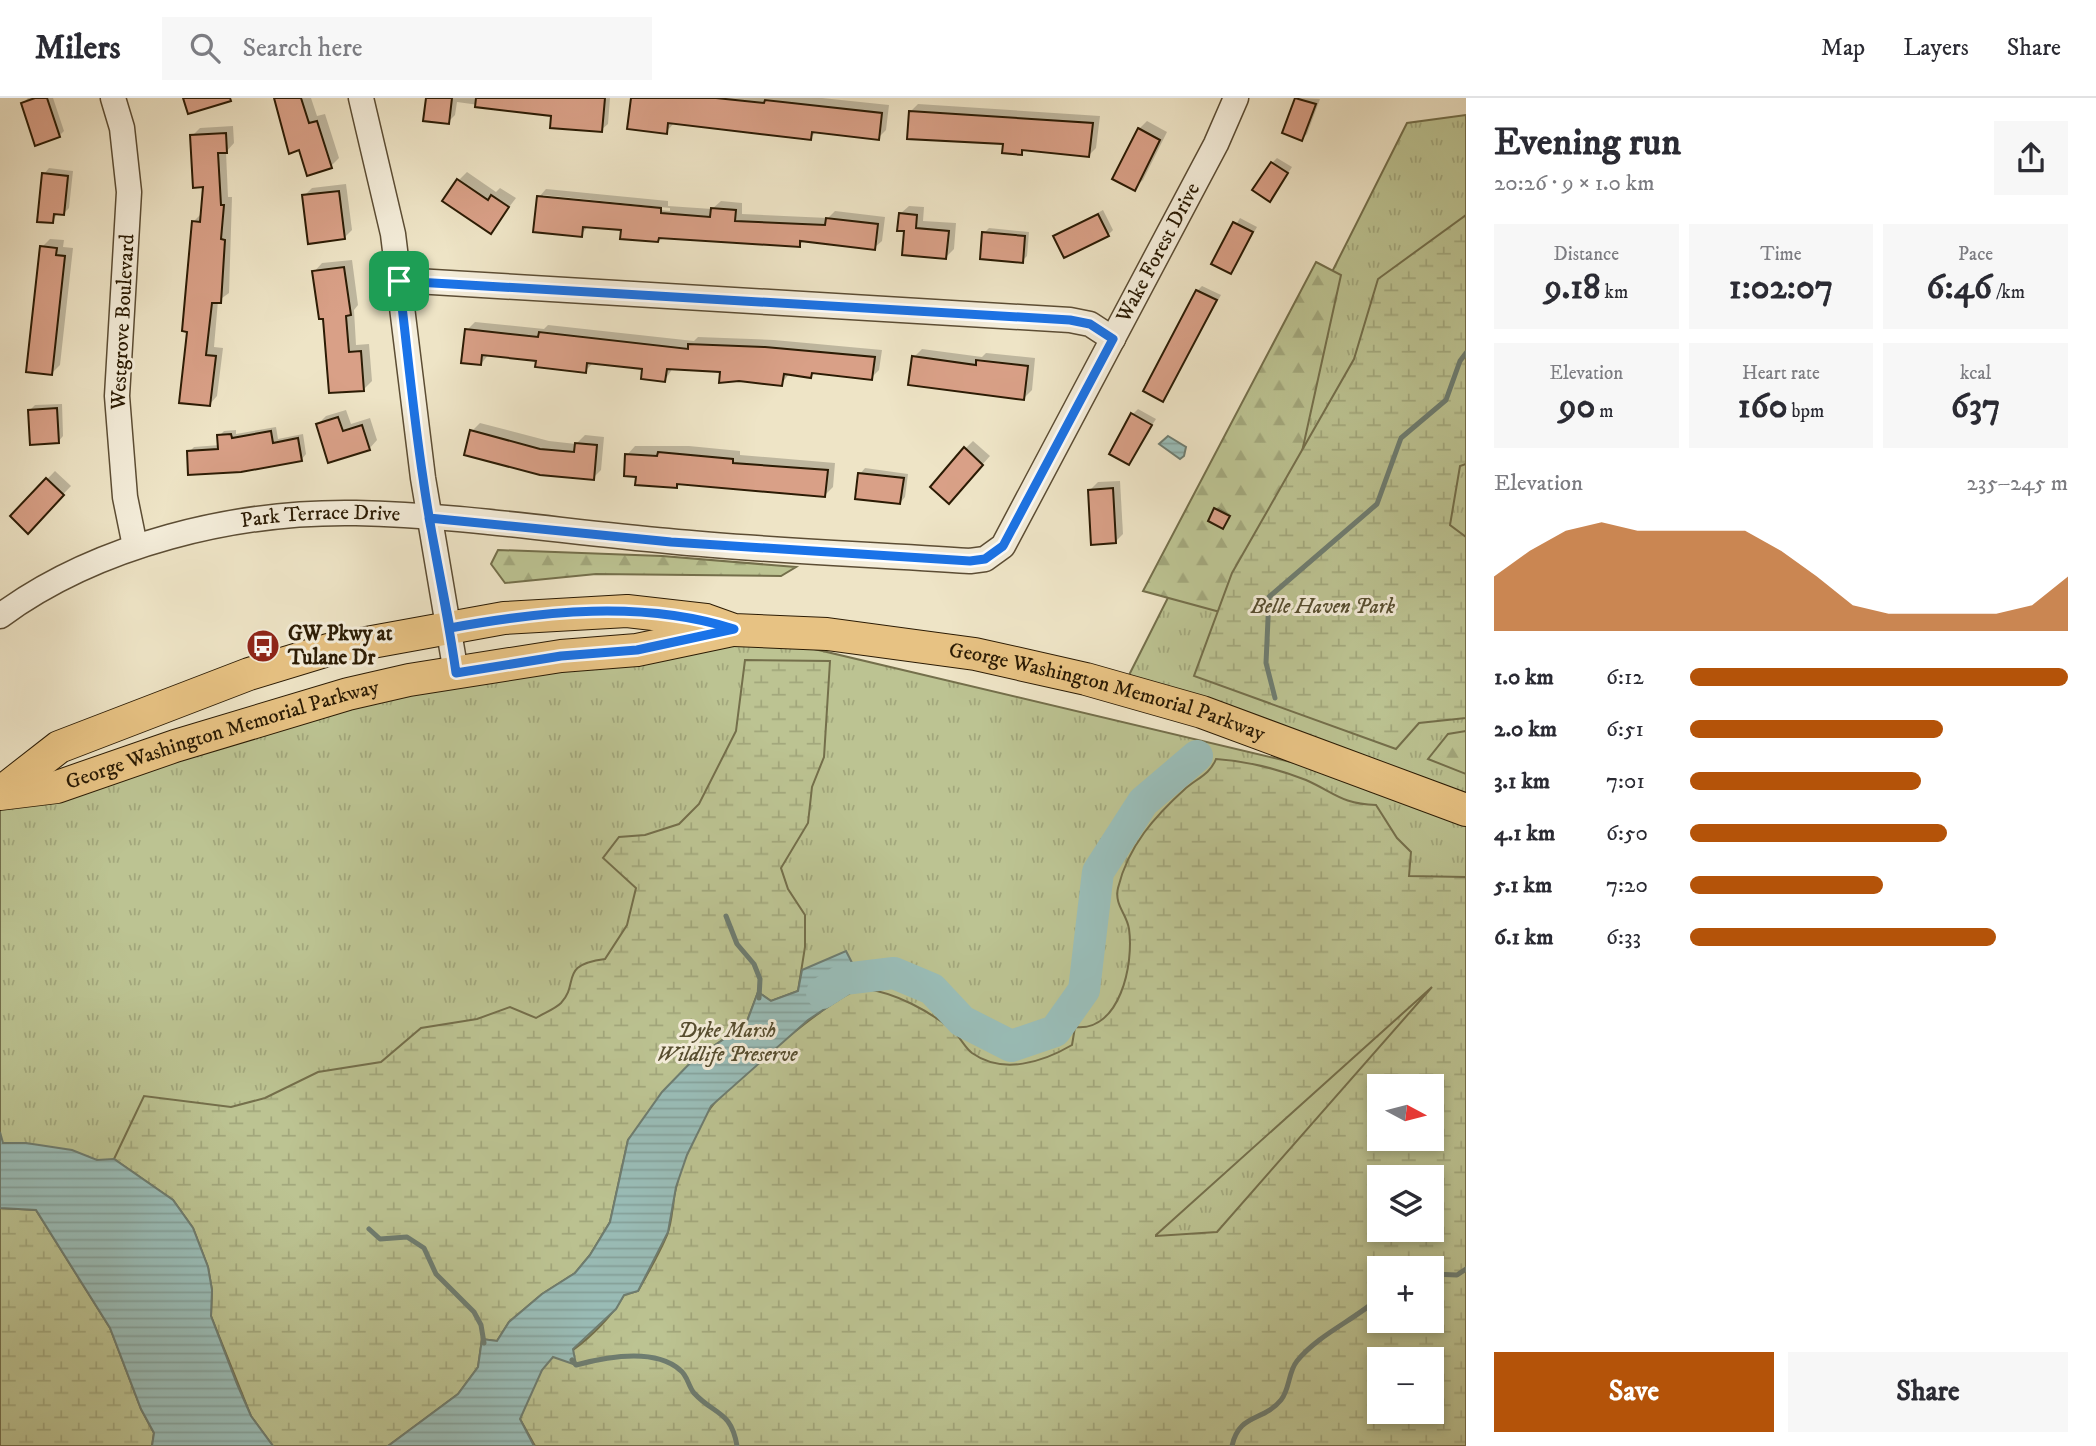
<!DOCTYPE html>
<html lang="en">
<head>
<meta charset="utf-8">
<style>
  body { margin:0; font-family:"IM FELL DW Pica",serif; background:#f7f7f7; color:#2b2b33; height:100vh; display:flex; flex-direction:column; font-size:26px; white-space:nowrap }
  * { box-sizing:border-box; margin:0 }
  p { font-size:23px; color:#7c7c81 }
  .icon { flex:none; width:38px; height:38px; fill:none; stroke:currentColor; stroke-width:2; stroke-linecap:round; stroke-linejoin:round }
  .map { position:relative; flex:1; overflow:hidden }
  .drawer { display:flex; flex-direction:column; background:#fff; width:630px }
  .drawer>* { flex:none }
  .needle { width:46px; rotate:97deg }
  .tools { position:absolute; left:1367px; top:976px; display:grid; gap:14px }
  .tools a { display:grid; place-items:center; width:77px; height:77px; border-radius:0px; background:#fff; box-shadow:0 4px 10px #0003; font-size:35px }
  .pin { position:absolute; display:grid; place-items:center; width:60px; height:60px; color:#fff; margin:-30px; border-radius:14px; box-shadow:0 4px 10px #0006 }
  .round { display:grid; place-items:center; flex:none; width:74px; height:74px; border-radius:0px; background:#f7f7f7 }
  .summary { display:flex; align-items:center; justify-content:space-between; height:119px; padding:0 28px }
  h1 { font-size:38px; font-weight:700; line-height:52px }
  .metrics { display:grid; grid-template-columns:repeat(3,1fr); gap:10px; height:119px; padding:7px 28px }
  .metrics div { display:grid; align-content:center; border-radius:0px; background:#f7f7f7; text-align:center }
  .metrics b { font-size:35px; font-weight:700 }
  .metrics small { font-size:19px; font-weight:400 }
  .metrics p { font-size:19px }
  .chart { height:196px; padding:14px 28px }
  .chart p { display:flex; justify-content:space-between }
  .chart svg { width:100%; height:126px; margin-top:7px; fill:#b45309; opacity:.7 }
  .primary-button { display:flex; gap:14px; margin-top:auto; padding:14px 28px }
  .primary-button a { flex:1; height:80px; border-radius:0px; background:#b45309; color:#fff; font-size:28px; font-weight:700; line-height:80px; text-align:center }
  .primary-button a+a { background:#f7f7f7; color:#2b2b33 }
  ul { padding:0 28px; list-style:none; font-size:23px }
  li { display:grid; grid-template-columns:112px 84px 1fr; align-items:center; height:52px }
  li i { height:18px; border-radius:9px; background:#b45309 }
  header { display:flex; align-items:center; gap:42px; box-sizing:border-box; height:98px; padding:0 35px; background:#fff; border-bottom:2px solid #e1e1e2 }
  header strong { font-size:33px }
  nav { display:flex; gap:38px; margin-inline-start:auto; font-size:24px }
  .search { width:490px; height:63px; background:#f7f7f7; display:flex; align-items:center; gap:18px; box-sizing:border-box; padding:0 24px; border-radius:0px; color:#7c7c81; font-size:26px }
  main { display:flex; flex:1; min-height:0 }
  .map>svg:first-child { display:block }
  .grass { fill:url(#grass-tufts); stroke:#746f4b; stroke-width:2; fill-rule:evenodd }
  .forest { fill:url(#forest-firs); stroke:#746f4b; stroke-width:2 }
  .wetland { fill:url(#wetland-marsh); stroke:#746f4b; stroke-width:2; fill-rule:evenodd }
  .water { fill:url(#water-rules); stroke:#6e7d71; stroke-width:2 }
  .shadow { fill:#0003; fill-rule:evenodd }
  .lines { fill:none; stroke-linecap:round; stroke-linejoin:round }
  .stream { stroke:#6e7d71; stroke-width:5 }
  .river { stroke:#9abeb9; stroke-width:32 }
  .building { fill:#d9a087; stroke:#2b1b04; stroke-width:2 }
  .minor-casing { stroke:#5c4d34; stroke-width:27 }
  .major-casing { stroke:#2b1b04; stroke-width:34 }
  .minor { stroke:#f4edda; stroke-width:24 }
  .major { stroke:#e7c283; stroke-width:32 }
  .route-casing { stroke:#fff; stroke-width:14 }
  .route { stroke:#1a73e8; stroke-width:9 }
  .labels { text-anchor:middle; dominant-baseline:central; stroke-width:6; stroke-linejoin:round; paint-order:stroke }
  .street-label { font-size:21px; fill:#2b1b04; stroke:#f4edda }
  .park-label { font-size:21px; font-style:italic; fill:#564d2f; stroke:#f4edda }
  .poi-label { font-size:21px; font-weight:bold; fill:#2b1b04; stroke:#f4edda; text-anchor:start }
</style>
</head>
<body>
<header>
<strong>Milers</strong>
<div class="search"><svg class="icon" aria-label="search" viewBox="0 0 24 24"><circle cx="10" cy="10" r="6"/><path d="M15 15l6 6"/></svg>Search here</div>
<nav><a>Map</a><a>Layers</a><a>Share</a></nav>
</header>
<main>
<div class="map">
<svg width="1466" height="1348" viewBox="0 0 1466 1348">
  <defs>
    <pattern id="grass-tufts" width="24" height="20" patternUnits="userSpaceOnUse" patternTransform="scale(1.75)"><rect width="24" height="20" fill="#bcc392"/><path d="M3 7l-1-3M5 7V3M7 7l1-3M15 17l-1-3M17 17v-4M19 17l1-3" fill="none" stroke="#a2a77c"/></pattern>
    <pattern id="forest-firs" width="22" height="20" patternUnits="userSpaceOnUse" patternTransform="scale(1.75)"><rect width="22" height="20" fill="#bcc392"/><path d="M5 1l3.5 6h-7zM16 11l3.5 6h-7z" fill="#a2a77c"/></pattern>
    <pattern id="wetland-marsh" width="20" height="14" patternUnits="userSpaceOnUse" patternTransform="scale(1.75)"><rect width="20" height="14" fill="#bcc392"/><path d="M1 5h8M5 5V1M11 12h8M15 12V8" fill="none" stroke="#a2a77c"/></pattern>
    <pattern id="water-rules" width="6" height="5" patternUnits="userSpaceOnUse" patternTransform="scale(1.75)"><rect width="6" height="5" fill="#9abeb9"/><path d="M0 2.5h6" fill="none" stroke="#85a39d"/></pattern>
  </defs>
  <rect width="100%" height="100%" fill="#eee4c6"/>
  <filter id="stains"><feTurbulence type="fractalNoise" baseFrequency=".00286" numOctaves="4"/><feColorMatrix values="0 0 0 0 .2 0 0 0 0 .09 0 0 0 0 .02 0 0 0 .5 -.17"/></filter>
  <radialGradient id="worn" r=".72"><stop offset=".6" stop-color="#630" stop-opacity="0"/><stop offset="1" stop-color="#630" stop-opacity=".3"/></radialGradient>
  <!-- grass -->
  <path class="grass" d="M1466,17v1331h-1466v-653l255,-71 479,-92 675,160 -287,-101 285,-566zM1379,989h53v52h-53zM1379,1080h53v52h-53zM1379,1171h53v52h-53zM1379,1262h53v52h-53z"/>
  <!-- forest -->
  <g class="forest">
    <path d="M1316,164l25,13 -77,349 -121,-33z"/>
    <path d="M498,452l164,6 134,11 -15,9 -185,-2 -91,9 -14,-19z"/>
    <path d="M1466,633v43l-38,-15 20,-25z"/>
  </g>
  <!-- wetland -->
  <g class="wetland">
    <path d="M1466,117v249l-6,2 -10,59 16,12v181l-47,5 -23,26 -202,-73 38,-103 122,-214 24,-80z"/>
    <path d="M745,562l85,1 -6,96 -12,30 -4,36 -27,45 7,21 17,26v32l-7,44 -27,10 -13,-9 -12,32 -53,36 -65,80 -18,82 -20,33 -15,18 -33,21 -33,28 -12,19 -15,-2 -4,28 -20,27 -70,52h-115l-22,-30 -40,-100 1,-26 -4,-23 -15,-39 -20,-28 -59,-41 30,-63 87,11 34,-9 53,-26 63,-10 40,-34 56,-9 33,-12 26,11c8,-5 19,-9 25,-15 19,-20 -3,-38 44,-44l22,-34 9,-37 -33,-30 16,-21 26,-2 34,-11 20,-20 37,-73z"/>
    <path d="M1216,661c30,2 62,10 90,21 29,13 36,24 70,25l21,33 14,14 -2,24 57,1v569h-931l-15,-27c4,-11 21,-52 28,-59 6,-5 17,-5 25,-10 19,-14 40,-35 51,-55l14,-4c10,-18 21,-37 29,-56 6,-15 5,-32 9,-47 5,-23 21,-65 36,-82 18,-22 131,-121 154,-117 30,4 63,22 85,40 9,7 13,18 21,24 31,22 71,9 100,-8l3,-18c45,5 59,-63 54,-98 -2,-15 -15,-24 -11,-41 10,-42 37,-72 68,-100 12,-10 24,-14 30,-29zM1432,889l-215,245 -61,4v-1zM1379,989h53v52h-53zM1379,1080h53v52h-53zM1379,1171h53v52h-53zM1379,1262h53v52h-53z"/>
    <path d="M0,1110l36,2 74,118 31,81 13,24 -2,13h-152z"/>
  </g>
  <!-- water -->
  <g class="water">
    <path d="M1168,338l18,11 -2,9 -4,3 -21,-15z"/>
    <path d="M846,853l19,37 -13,3 -44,29 -97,86 -24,49 -11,32 -8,45 -30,59 -14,4 -8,14 -43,40 3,16 -23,-8 -11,13 -22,49 14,27h-146l70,-52 20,-27 4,-28 15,2 12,-19 33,-28 33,-21 15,-18 20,-33 18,-82 34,-48 31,-32 53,-36 12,-32 13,9 27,-10 4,-21z"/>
    <path d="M0,1034l3,11h23l46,7 25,10 17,-1 59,41 20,28 15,39 4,23 -1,26 26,68 14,32 22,30h-121l2,-13 -13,-24 -31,-81 -74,-118 -36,-2z"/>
  </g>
  <!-- shadow -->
  <g class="shadow">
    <path d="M28,0h25l11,33 -5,5 -36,-33z"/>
    <path d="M275,0h36l6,18 8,-2 14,44 -8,8 -31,-18z"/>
    <path d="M427,0h183l-2,26 -7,6 -48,-15 -96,-13 -2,13 -7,7z"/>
    <path d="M633,0h189l67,7 -3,25 -8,8 -61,-7 -7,7 -135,-16 -9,10z"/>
    <path d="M1296,0l24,1 -13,35 -5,5 -18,-7z"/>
    <path d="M918,6l182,12 -4,32 -7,7 -63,-7 -5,5 -16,-10 -94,-32z"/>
    <path d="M1147,23l20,11 -24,48 -9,8 5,-59z"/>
    <path d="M233,28l1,17 -8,9 2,45h4l-3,96 -11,8 -4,46 9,1 -6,48 -8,9 -20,-75 4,-108 9,-9 3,-28 -13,-49 8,-8z"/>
    <path d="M1277,60l15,9 -17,27 -3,-31z"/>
    <path d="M49,70l24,3 -4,37 -5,5 -6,-1 -5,9 -9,-47z"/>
    <path d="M467,74l29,20 4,-4 16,10 -25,33 -32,-51z"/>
    <path d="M346,86l6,46 -8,8 -40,-42 8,-8z"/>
    <path d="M546,91l122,12v5l44,3 9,-8 21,2v11l86,4 7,-7 50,6 -3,24 -8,7 -69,-8 -6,5 -138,-8 -3,3 -35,-12 -34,-3 -8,10 -42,-38zM543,97l127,13v3l-127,-12z"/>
    <path d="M909,108l15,1 -1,14 33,2 -2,26 -8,8 -40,-27 -6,-16z"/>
    <path d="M1103,112l10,20 -5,5 -53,1z"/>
    <path d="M1240,120l17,9 -26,45 -18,-9z"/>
    <path d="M989,130l40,4 -2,24 -5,5 -38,-28z"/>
    <path d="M50,141l14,1 -1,7 10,1 -13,117 -8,8 -10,-126z"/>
    <path d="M352,162l6,45 -4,5 2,35 13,-1 3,37 -8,8 -39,-72 -11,-45 8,-9z"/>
    <path d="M1202,188l19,9 -58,105 34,-109z"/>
    <path d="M475,224l69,7 4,-4 146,16 4,-4 76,3 108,10 -3,20 -8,8 -56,-7 -4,5 -21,-3 -9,11 -59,-14 -49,-2 -8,12 -21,-12 -50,-6 -9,9 -47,-12 -49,-5 -8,10 -14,-34z"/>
    <path d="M922,251l60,8 4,-4 49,5 -3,32 -8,8 -110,-41z"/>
    <path d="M62,306l1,32 -5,6 -28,-32 5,-5z"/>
    <path d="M1138,311l18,10 -28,44 5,-49z"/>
    <path d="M346,312l5,14 19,-6 7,22 -8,9 -51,-25 8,-8z"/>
    <path d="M480,325l69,18 27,3 9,-9 19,2 -3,33 -8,8 -121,-47z"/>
    <path d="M276,329l2,12 25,-5 3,20 -5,6 -112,-8 5,-5 26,-2 -1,-9 5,-5 12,-1v4z"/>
    <path d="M973,343l17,15 -33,37 8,-44z"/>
    <path d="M635,348h54l51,5v4l95,8 -2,24 -8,8 -145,-12 -4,3 -38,-11 -11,-20z"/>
    <path d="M865,370l43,6 -3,23 -5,6 -40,-29z"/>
    <path d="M55,373l16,15 -43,45 -16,-15z"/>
    <path d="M1120,383l3,53 -8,8 -25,-52 8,-8z"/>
    <path d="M1218,409l12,7 -5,10 -9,-15z"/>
  </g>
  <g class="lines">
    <!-- stream -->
    <g class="stream">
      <path d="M1275,600l-9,-35 3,-66 108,-93 24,-66 45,-38 14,-39 6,-8"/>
      <path d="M726,818l11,28 17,20 6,15 -1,19"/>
      <path d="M369,1131l11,10 27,-2 17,11 12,26 38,38 7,13 3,18"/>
      <path d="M1432,1176l25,1 9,-6"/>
      <path d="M572,1262l4,5c30,-8 79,-17 104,5 8,6 8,16 14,23 20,22 37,17 43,53"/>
      <path d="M1232,1348c7,-33 31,-24 49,-46 9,-11 7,-28 16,-39 21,-26 57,-41 82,-63"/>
    </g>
    <!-- river -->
    <path class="river" d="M822,895l22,-14 50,-6 38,16 30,32 49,25 44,-15 29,-41 14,-118 45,-70 54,-46"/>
  </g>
  <!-- building -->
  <g class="building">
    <path d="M35,0h12l13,39 -25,9 -14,-43z"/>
    <path d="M183,0h47l1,3 -43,13z"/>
    <path d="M274,0h27l8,25 8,-2 15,47 -25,8 -8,-26 -10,4z"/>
    <path d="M426,0h26l-3,26 -26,-3z"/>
    <path d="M476,0h129l-3,34 -52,-4 1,-12 -76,-9z"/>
    <path d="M631,0h85l48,5 1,-3 117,13 -3,27 -67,-8 -1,8 -143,-17 -1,11 -40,-5z"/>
    <path d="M1295,0l21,6 -14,37 -20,-8z"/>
    <path d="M909,13l184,12 -4,34 -67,-7v5l-20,-2 1,-9 -96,-5z"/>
    <path d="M1138,30l22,12 -25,51 -23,-12z"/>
    <path d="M226,35l1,20h-9l3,52h3l-3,34 4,1 -4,63h-9l-6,52 10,1 -6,50 -31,-3 8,-71 -5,-1 10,-110 8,1 3,-35 -10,1 -3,-53z"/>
    <path d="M1271,64l17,11 -18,29 -18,-12z"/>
    <path d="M42,75l26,3 -4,39 -10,-1 -1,9 -16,-1z"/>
    <path d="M457,81l31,21 3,-5 18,12 -18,27 -49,-33z"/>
    <path d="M339,93l6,48 -37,5 -6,-49z"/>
    <path d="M537,98l124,12v5l49,4 1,-9 25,2 -1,11 90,4 1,-7 52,6 -3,26 -75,-9v6l-141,-9 -1,4 -38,-3 1,-9 -38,-3 -1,10 -49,-5z"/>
    <path d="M899,115l18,2 -1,13 33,3 -3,28 -44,-4 2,-24h-7z"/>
    <path d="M1098,116l11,22 -45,22 -11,-22z"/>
    <path d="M1233,124l20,10 -22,42 -20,-10z"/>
    <path d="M982,134l43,4 -2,27 -43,-4z"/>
    <path d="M40,148l17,2 -1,7 9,1 -13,119 -26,-3z"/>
    <path d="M344,169l7,48 -5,1 3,36 12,-1 3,40 -35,2 -6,-74h-4l-7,-48z"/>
    <path d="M1196,192l21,10 -54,102 -20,-11z"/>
    <path d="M465,231l73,8 1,-5 149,17v-5l77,3 110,10 -3,23 -60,-7 -1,5 -27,-4 -2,12 -43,-5 -20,2 1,-11 -53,-3 -2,13 -24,-3 1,-10 -55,-6 -1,10 -51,-6 1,-6 -54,-6 -1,10 -20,-2z"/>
    <path d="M912,258l64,9v-5l52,6 -4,34 -116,-15z"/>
    <path d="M57,310l2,35 -29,2 -2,-35z"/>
    <path d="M1131,315l21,12 -23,40 -20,-11z"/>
    <path d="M338,319l5,14 19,-6 8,25 -42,13 -12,-39z"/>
    <path d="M470,332l70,19 34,3 1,-9 22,2 -3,35 -54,-5 -76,-20z"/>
    <path d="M271,333l2,12 25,-5 4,23 -61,11 -53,3 -1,-24 31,-2 -1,-14 14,-1 1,4z"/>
    <path d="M964,349l19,18 -34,39 -19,-17z"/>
    <path d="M658,354l75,7v4l95,7 -3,27 -148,-13v4l-42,-3 1,-8 -12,-1 1,-22 32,2z"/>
    <path d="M858,375l46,5 -4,26 -45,-5z"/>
    <path d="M46,380l18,17 -36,39 -18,-18z"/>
    <path d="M1113,390l3,55 -25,2 -3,-55z"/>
    <path d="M1214,410l16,8 -7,13 -15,-8z"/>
  </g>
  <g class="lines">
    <defs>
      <g id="minor">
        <path d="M113,0l9,30 7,64 -12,204 8,101 10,49"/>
        <path d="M361,0l32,136 30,244 33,195"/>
        <path d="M399,182l671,40 20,4 23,15"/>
        <path id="s1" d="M0,518c98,-72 236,-105 356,-103 104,2 209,19 312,28 100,10 201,13 302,20l15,-2 18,-13 213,-402 20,-46"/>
      </g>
      <g id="major">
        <path id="s2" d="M0,695l59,-46 190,-73 79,-24 176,-32 123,-7 79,9 28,10 93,4 148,20 111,25 116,33 264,98"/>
        <path id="s3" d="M0,696l57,-7 118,-41 173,-52 61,-14 152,-24 76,-6 95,-20"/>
      </g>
    </defs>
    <!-- minor casing -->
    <use href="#minor" class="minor-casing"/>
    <!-- major casing -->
    <use href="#major" class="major-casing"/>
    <!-- minor -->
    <use href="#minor" class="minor"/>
    <!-- major -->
    <use href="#major" class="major"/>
  </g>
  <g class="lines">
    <defs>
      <path id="route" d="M399,183c8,65 14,131 24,197 9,65 24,130 33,195l105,-17 76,-6 97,-21c-92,-29 -191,-18 -284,-1l-21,-110 242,24 299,19 15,-2 18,-13 110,-207 -23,-15 -20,-4 -671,-39"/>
    </defs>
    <!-- route casing -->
    <use href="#route" class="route-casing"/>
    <!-- route -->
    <use href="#route" class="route"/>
  </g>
  <!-- icons -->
  <defs>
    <symbol id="bus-disc" viewBox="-11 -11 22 22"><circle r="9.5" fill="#8f2418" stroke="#f4edda"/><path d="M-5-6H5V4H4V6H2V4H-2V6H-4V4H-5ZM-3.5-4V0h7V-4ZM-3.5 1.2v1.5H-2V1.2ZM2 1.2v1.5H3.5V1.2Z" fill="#fff"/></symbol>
  </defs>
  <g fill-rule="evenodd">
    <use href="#bus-disc" x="244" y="529" width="38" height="38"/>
  </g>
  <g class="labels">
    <!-- street labels -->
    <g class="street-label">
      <text stroke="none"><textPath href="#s1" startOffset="1362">Wake Forest Drive</textPath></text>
      <text transform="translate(123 224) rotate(-87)">Westgrove Boulevard</text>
      <text stroke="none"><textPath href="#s1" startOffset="341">Park Terrace Drive</textPath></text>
      <text stroke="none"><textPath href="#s2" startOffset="1152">George Washington Memorial Parkway</textPath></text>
      <text stroke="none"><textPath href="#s3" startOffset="231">George Washington Memorial Parkway</textPath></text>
    </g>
    <!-- park labels -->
    <g class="park-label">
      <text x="1323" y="509">Belle Haven Park</text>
      <text x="727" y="933">Dyke Marsh<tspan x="727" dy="24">Wildlife Preserve</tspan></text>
    </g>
    <!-- poi labels -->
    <g class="poi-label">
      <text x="288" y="536">GW Pkwy at<tspan x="288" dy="24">Tulane Dr</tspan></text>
    </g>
  </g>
  <rect width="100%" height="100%" filter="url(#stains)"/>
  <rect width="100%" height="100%" fill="url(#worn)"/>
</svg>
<div class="tools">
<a><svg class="needle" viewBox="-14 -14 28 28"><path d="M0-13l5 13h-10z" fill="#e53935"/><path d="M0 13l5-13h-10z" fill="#7c7c81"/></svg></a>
<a><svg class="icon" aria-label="layers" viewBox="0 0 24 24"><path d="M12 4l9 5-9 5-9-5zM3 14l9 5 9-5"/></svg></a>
<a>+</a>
<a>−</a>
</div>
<div class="pin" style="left:399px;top:183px;background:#1e9e55"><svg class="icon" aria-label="arrive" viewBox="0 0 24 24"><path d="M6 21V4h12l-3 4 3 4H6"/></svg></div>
</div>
<section class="drawer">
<div class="summary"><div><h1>Evening run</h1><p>20:26 · 9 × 1.0 km</p></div><a class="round"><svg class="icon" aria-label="share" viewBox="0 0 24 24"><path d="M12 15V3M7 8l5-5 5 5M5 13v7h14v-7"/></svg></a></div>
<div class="metrics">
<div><p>Distance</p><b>9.18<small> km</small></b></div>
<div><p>Time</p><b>1:02:07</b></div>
<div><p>Pace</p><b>6:46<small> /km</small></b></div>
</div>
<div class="metrics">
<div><p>Elevation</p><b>90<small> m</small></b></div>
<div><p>Heart rate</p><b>160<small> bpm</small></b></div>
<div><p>kcal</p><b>637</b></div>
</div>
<div class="chart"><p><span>Elevation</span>235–245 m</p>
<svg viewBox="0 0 160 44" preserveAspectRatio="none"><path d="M0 44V25L10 16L20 9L30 6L40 9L50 9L60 9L70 9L80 16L90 25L100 35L110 38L120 38L130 38L140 38L150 35L160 25V44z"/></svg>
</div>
<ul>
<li><b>1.0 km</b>6:12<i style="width:100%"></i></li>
<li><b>2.0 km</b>6:51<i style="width:67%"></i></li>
<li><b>3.1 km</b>7:01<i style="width:61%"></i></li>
<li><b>4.1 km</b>6:50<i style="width:68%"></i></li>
<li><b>5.1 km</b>7:20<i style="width:51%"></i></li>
<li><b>6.1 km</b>6:33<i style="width:81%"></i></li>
</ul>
<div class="primary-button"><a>Save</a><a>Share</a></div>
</section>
</main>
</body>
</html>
